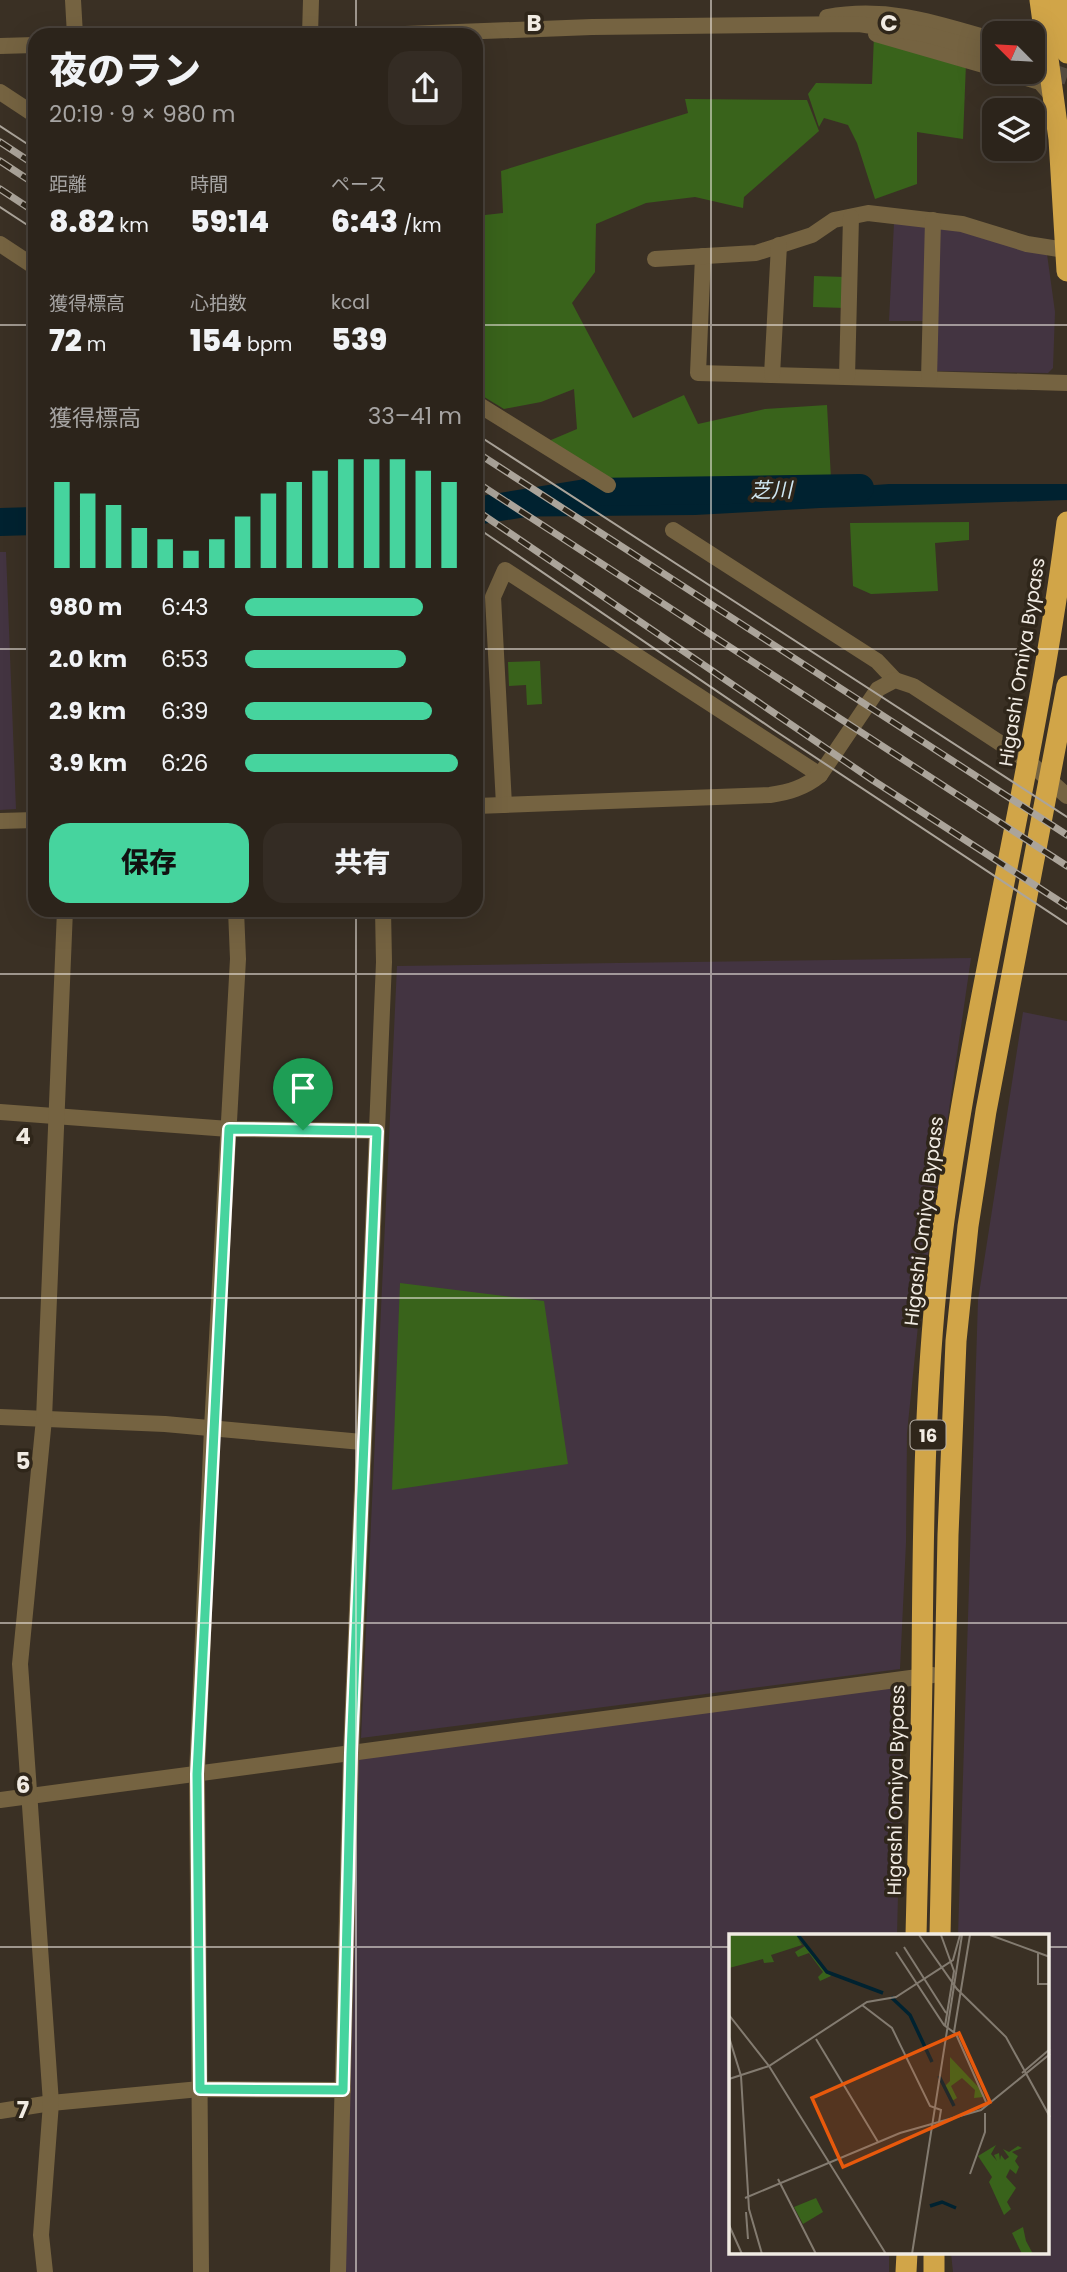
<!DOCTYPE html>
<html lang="ja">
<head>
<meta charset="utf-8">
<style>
  body { margin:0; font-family:Poppins,"Noto Sans JP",sans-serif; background:#342c24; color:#f1f3f6; height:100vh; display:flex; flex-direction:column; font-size:26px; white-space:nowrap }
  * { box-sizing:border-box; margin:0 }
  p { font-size:23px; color:#a6a4a3 }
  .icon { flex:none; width:38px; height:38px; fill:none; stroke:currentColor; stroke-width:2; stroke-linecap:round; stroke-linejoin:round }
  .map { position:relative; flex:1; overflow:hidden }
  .sheet { position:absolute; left:28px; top:28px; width:455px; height:889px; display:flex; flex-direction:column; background:#2c241b; border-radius:21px; box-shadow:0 7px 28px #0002,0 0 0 2px #48413a }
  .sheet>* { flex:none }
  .needle { width:46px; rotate:294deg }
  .tools { position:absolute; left:982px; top:21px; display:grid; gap:14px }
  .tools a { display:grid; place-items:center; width:63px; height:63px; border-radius:14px; background:#2c241b; box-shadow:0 7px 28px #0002,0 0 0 2px #48413a; font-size:35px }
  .pin { position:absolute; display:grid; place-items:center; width:60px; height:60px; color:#fff; margin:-72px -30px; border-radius:50% 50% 50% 0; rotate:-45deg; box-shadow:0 0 7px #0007 }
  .pin .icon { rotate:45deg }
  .round { display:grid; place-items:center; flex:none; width:74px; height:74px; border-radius:21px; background:#342c24 }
  .overview { display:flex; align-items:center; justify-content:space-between; height:119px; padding:0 21px }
  h1 { font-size:38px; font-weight:800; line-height:52px }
  .metrics { display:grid; grid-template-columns:repeat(3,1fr); gap:10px; height:119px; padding:7px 21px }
  .metrics div { display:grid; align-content:center }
  .metrics b { font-size:30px; font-weight:800 }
  .metrics small { font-size:19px; font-weight:400 }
  .metrics p { font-size:19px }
  .chart { height:196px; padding:14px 21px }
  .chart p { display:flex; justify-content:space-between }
  .chart svg { width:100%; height:126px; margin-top:7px; stroke:#46d49e; stroke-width:6 }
  .button { display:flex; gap:14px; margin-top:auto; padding:14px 21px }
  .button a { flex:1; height:80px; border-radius:21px; background:#46d49e; color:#111; font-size:28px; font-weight:800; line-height:80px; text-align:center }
  .button a+a { background:#342c24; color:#f1f3f6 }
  ul { padding:0 21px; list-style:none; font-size:23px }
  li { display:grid; grid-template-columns:112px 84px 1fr; align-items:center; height:52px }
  li i { height:18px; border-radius:9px; background:#46d49e }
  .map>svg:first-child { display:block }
  .industrial { fill:#433441 }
  .green { fill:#39631b }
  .water { fill:#002230 }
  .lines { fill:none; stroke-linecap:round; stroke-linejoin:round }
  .river { stroke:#002230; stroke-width:28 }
  .minor-tunnel { stroke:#554c41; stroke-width:16; stroke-dasharray:16 8; stroke-linecap:butt }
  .minor { stroke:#756341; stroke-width:16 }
  .highway { stroke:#d1a548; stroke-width:21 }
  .tram { stroke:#aba49a; stroke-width:2 }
  .rail-casing { stroke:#aba49a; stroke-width:7 }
  .rail { stroke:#2f261a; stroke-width:4.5; stroke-dasharray:13; stroke-linecap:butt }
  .route-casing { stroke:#fff; stroke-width:14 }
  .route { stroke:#46d49e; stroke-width:9 }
  .grid { fill:none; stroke:#f1ebe3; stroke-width:2; stroke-opacity:0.55 }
  .labels { text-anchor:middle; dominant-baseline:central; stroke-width:7; stroke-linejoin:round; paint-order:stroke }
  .shield { fill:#2f261a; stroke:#b7b0a7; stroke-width:2 }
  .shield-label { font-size:18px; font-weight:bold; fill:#f1ebe3 }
  .street-label { font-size:19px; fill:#f1ebe3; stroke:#2f261a }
  .water-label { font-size:21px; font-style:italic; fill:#d0e8f4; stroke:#2f261a }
  .inset-river { fill:none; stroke:#002230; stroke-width:3.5 }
  .inset-road { fill:none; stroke:#837b70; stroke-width:2 }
  .view { fill:#e8590c; fill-opacity:0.15; stroke:#e8590c; stroke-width:3.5 }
  .inset-edge { fill:none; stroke:#f1ebe3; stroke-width:3.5 }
  .grid-label { font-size:23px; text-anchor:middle; font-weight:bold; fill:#f1ebe3; stroke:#2f261a; stroke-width:7; stroke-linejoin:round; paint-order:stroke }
</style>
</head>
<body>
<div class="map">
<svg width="1067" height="2272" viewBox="0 0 1067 2272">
  <rect width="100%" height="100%" fill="#3a3024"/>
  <!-- industrial -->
  <g class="industrial">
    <path d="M894,223l71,5 82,26 8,58 -2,56 -5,5 -114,-2 2,-50h-47z"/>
    <path d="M0,552h6l10,257 -16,1z"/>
    <path d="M971,958l-52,358 -12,117 -1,110 -6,126 -539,69 36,-772z"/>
    <path d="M1023,1012l44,9v1251h-114l-2,-19h97v-317h-90l20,-636z"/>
    <path d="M903,1686l-6,250h-166v317h158v19h-545l14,-514z"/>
  </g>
  <!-- green -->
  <g class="green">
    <path d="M874,36l92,27 -3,76 -46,-7v52l-42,15 -18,-56 -9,-18 -24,-7 -5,9 -11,-33 8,-11 56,1z"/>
    <path d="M685,99l122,1 12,31 -75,66 -1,11 -48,-11 -49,6 -50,21 -1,48 -23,31 61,115 51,-23 14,29 67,-15 62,-4 4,74 -234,6 -44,-37 -2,-8 26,-11 -3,-40 -33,13 -37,7 -28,-17v-176l27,-3 -2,-42 187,-58z"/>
    <path d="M814,276l31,1v31l-32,-1z"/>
    <path d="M969,522v18l-34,3 3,48 -67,3 -18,-8 -3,-63z"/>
    <path d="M540,661l2,43 -15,1 -1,-20 -17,1 -1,-24z"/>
    <path d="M400,1283l144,18 24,163 -176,26z"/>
  </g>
  <!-- water -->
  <path class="water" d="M889,484h178v16l-247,8 -125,7 -219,2v-10l171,-6z"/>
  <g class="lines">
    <!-- river -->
    <g class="river">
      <path d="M476,511l116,-19 268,-4"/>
      <path d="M0,522l35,-1"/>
    </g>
    <!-- minor-tunnel -->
    <path class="minor-tunnel" d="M1032,65l35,12"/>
    <!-- minor -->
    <g class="minor">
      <path d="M73,0l2,35"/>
      <path d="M827,17c61,-11 109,6 167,23"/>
      <path d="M876,34l118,34"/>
      <path d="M310,35l1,-35"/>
      <path d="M379,35l213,-8 267,-3 65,10 70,19"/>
      <path d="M0,46l35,-1"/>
      <path d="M1006,72l34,10 14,16"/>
      <path d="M0,92l35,23"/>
      <path d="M0,244l35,23"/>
      <path d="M703,256l-5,117 369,10"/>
      <path d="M655,259l101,-6 56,-18 22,-15 34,-7 94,11 65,20 38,6"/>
      <path d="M772,375l7,-130"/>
      <path d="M847,377l4,-160"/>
      <path d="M929,379l4,-159"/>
      <path d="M476,403l132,82"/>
      <path d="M673,530l204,131 18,19"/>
      <path d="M504,805l-11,-208 12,-27 315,205"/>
      <path d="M476,806l294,-11c19,-3 34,-7 50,-20l58,-86 17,-9 18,6 116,76 38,34"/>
      <path d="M0,821l35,-1"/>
      <path d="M0,1112l229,17 148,2"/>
      <path d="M0,1417l165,7 197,18"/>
      <path d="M0,1800l933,-125"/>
      <path d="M0,2111l51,-8 149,-14 143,1"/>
      <path d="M45,2272l-4,-37 10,-132 -31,-439 24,-245 21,-509"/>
      <path d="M201,2272l-4,-498 15,-346 26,-469 -2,-49"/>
      <path d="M338,2272l13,-519 33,-791 -1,-52"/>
    </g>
    <!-- highway -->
    <g class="highway">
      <path d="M1040,0l19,139 8,132"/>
      <path d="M1060,0l7,53"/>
      <path d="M916,1936c2,-88 5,-177 6,-265 1,-150 2,-302 22,-451 32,-234 93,-463 123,-698"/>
      <path d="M940,1936l8,-401 8,-194 12,-115 18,-115 81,-425"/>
      <path d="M906,2272l1,-19"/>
      <path d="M934,2272v-19"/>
    </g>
    <!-- tram -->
    <g class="tram">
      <path d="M0,126l35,23"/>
      <path d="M0,207l35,23"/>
      <path d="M476,434l591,383"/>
      <path d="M476,527l298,203 293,194"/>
    </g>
    <defs>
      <g id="rail">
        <path d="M0,142l35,23"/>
        <path d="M0,161l35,23"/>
        <path d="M0,189l35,23"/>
        <path d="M476,452l591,383"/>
        <path d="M476,482l591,384"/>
        <path d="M476,510l398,271 193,125"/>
      </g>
    </defs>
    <!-- rail casing -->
    <use href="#rail" class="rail-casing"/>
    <!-- rail -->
    <use href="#rail" class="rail"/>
  </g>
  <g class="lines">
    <defs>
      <path id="route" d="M229,1129l148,2 -26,622 -8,337 -143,-1 -3,-315z"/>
    </defs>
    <!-- route casing -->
    <use href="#route" class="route-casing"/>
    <!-- route -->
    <use href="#route" class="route"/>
  </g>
  <!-- grid -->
  <path class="grid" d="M356,0v35M711,0v2272M0,325h35M476,325h591M0,649h35M476,649h591M356,910v1362M0,974h1067M0,1298h1067M0,1623h1067M0,1947h731M1048,1947h19"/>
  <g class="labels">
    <!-- shield labels -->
    <rect class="shield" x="910.5" y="1420.5" width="35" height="29" rx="5"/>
    <g class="shield-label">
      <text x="928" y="1435">16</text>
    </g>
    <!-- street labels -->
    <g class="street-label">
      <text transform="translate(1022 662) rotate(-81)">Higashi Omiya Bypass</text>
      <text transform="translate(924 1221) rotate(-83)">Higashi Omiya Bypass</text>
      <text transform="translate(896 1790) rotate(-89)">Higashi Omiya Bypass</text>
    </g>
    <!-- water labels -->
    <g class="water-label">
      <text transform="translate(771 490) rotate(-1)">芝川</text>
    </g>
  </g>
  <!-- overview -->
  <g transform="translate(729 1934)">
    <rect width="320" height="320" fill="#3a3024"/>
    <path d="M0,1h71l31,41 -11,5 -2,-4 5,-5 -14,-19 -11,4 -3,-5 10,-6 -7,-7 4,6 -31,10 3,7 -10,1 -1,-4 -34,9zM221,123l32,34 1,6 -9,1 1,-8 -13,-12 -11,8 6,12 -5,3 -7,-15 5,-5zM267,211l-5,9 6,7 -3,-6 5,-2 1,7 1,-5 4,5 4,-3 -6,-8 6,3 9,-6 4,2 -10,4 6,4 -3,5 4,6 -3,7 -6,-5 -4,8 10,11 -9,14 4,7 -7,6 -15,-33 3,-5 -14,-21zM87,264l7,14 -20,12 -9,-17zM294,293l3,14 7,13h-11l-10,-21z" fill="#39631b"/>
    <path class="inset-river" d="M69,1l29,37 56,21M162,63l19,18 22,47M210,142l15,30M201,272l12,-4 14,6"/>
    <path class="inset-road" d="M190,1l38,54 49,48 44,80M212,1l13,36 -9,55M261,1l60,22M175,13l42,66M167,18l48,73 12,9 30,68M309,19v31h12M133,71l30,23 38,78 11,4 -2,12M0,81l40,51 117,188M225,98l16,-97M0,103l12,39 8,133 13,45M87,105l62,103M293,139l28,-24M0,145l40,-13 98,-64 29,-5 57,-37 7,-25M241,240l15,-42v-19M49,245l38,75M16,264l155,-65 81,-23 69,-56M17,278l2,27M0,291l13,29M183,320l50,-319"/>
    <path class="view" d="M230,99l31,69 -147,65 -31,-69z"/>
    <rect width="320" height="320" class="inset-edge"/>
  </g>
  <g class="grid-label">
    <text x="534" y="31">B</text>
    <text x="889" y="31">C</text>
    <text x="23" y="1144">4</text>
    <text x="23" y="1469">5</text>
    <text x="23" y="1793">6</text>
    <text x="23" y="2118">7</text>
  </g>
</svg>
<div class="tools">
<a><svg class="needle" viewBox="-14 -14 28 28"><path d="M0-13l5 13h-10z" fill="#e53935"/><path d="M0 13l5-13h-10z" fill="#a6a4a3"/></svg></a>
<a><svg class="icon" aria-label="layers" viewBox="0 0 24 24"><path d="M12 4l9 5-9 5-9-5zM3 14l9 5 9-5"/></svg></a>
</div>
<div class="pin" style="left:303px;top:1130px;background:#1e9e55"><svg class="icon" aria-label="arrive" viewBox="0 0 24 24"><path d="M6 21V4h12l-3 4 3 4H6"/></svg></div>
<section class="sheet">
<div class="overview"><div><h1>夜のラン</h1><p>20:19 · 9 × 980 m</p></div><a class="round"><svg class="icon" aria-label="share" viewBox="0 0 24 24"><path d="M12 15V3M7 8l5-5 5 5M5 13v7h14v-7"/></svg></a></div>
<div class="metrics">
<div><p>距離</p><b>8.82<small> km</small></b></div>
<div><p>時間</p><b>59:14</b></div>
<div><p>ペース</p><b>6:43<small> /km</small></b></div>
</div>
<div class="metrics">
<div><p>獲得標高</p><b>72<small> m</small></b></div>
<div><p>心拍数</p><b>154<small> bpm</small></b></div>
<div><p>kcal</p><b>539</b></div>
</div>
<div class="chart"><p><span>獲得標高</span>33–41 m</p>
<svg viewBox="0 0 160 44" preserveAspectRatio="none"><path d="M5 44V14M15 44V18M25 44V22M35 44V30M45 44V34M55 44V38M65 44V34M75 44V26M85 44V18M95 44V14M105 44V10M115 44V6M125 44V6M135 44V6M145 44V10M155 44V14"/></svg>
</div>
<ul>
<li><b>980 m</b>6:43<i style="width:82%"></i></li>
<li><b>2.0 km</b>6:53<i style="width:74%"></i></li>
<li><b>2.9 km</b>6:39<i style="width:86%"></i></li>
<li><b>3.9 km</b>6:26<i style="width:98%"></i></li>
</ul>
<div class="button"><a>保存</a><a>共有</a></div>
</section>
</div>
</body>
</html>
